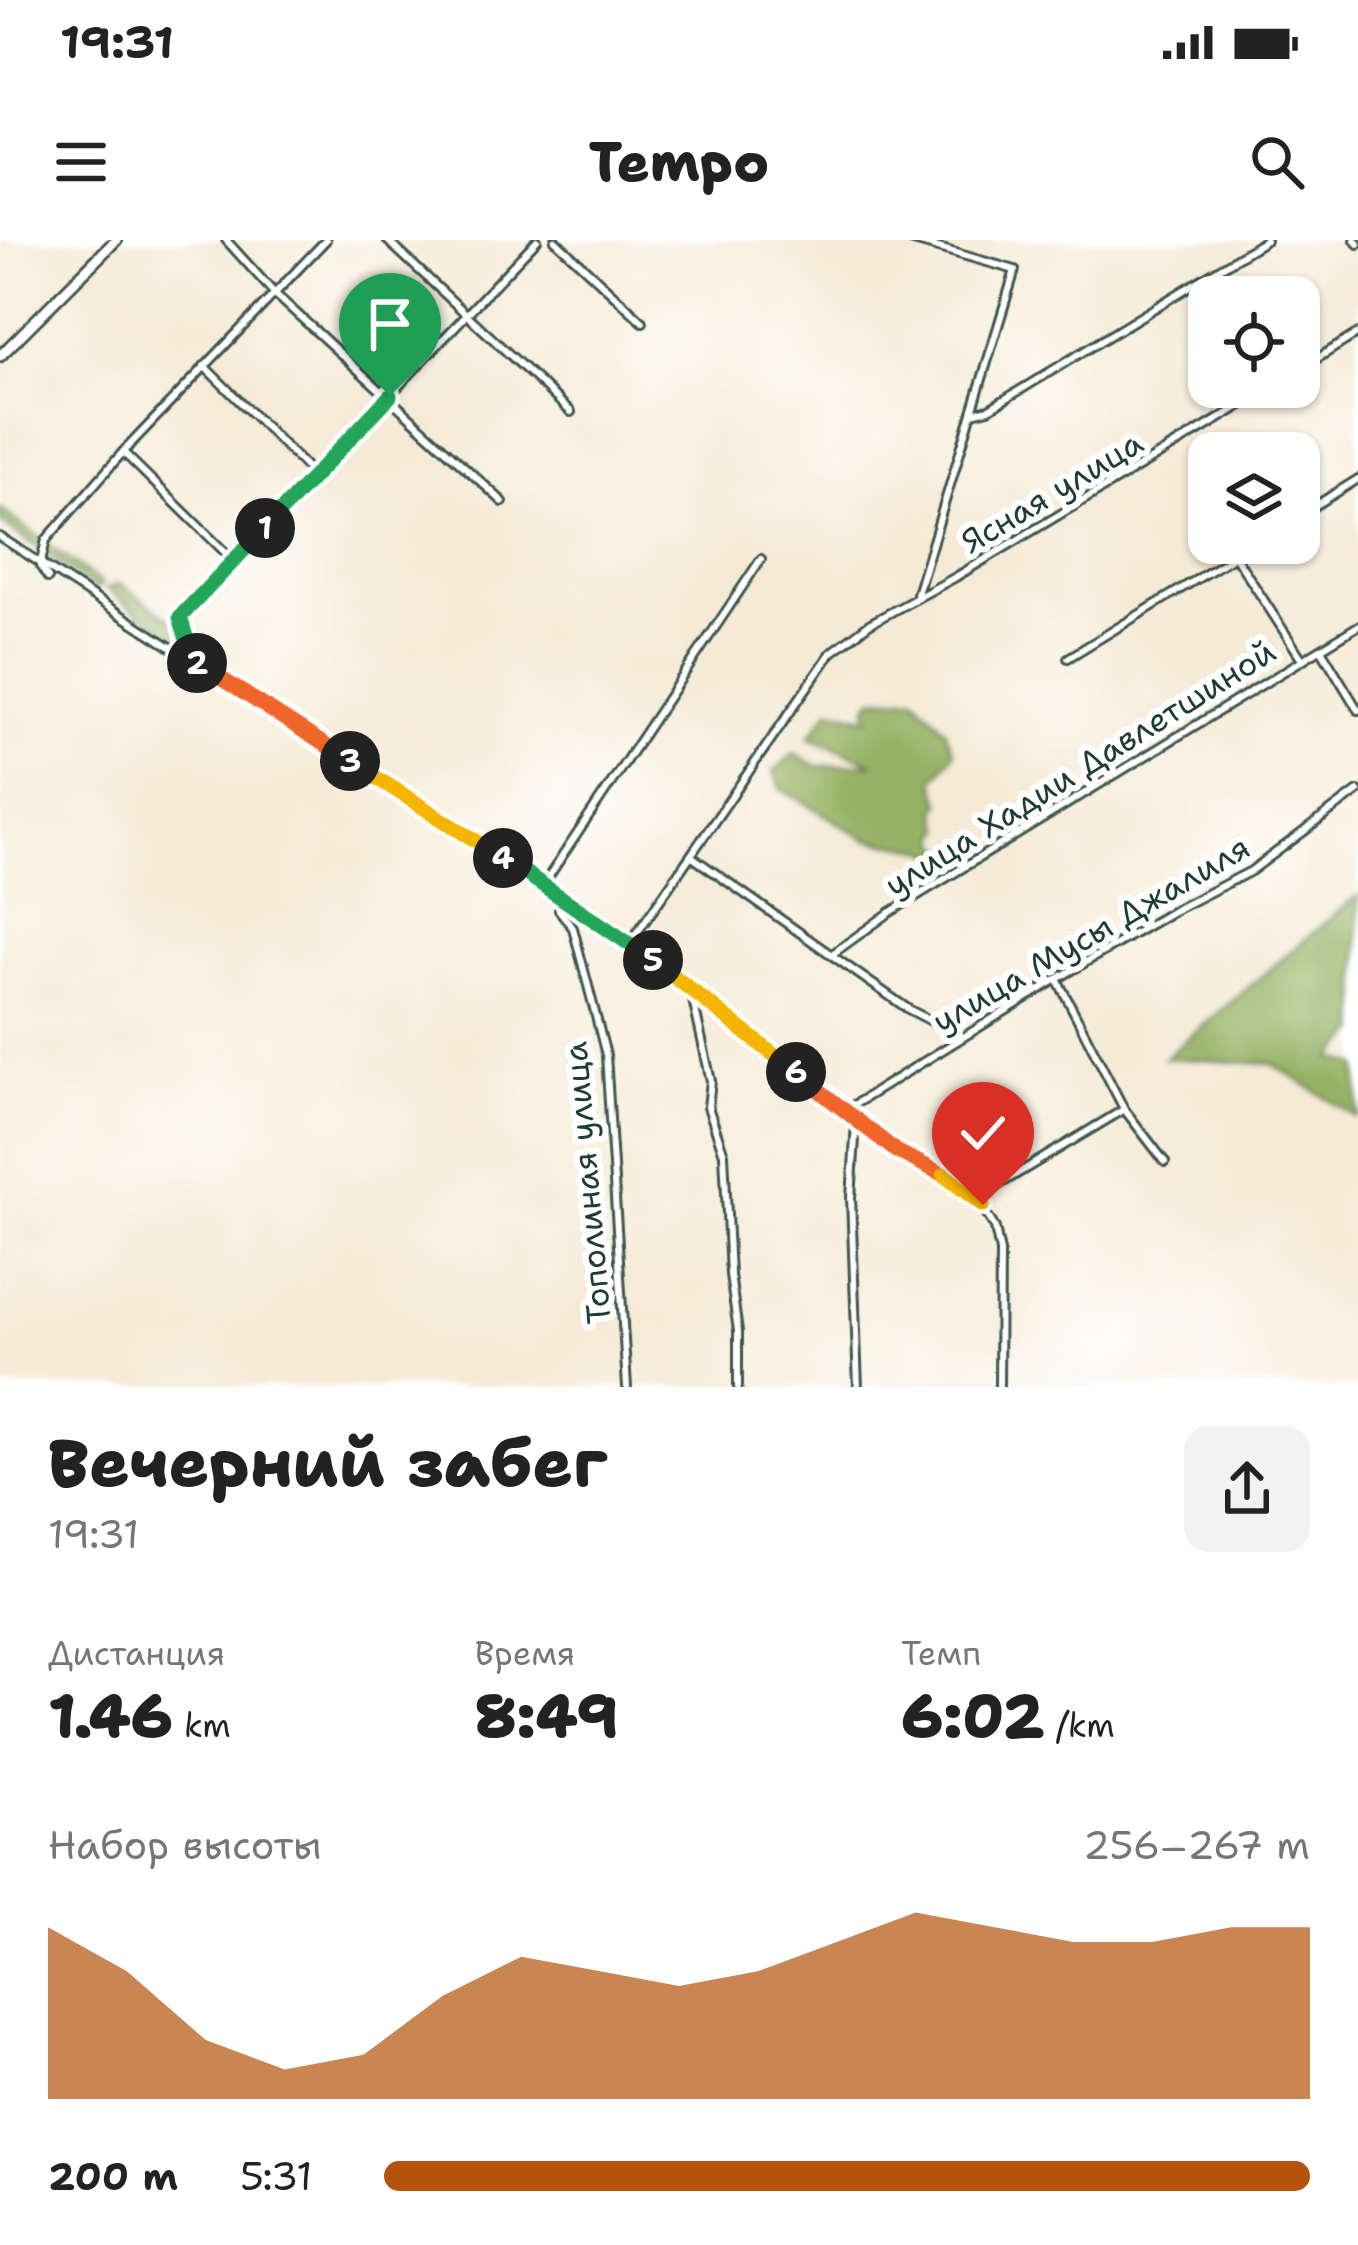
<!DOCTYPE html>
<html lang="ru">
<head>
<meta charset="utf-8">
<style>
  body { margin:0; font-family:"Shantell Sans",sans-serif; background:#f2f2f2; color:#222; height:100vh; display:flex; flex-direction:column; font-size:45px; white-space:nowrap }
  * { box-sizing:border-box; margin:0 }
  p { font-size:39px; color:#767676 }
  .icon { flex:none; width:66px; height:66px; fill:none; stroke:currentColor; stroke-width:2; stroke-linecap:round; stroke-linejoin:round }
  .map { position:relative; height:1147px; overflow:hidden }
  .panel { display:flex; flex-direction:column; background:#fff; flex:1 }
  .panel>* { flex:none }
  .fabs { position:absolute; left:1188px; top:36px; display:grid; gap:24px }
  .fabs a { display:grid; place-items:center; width:132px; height:132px; border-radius:24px; background:#fff; box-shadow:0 3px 9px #0004; font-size:60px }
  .pin { position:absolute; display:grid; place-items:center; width:102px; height:102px; color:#fff; margin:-123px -51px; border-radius:50% 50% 50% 0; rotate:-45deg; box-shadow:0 0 12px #0007 }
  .pin .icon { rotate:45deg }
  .km { position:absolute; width:60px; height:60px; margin:-30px; border-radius:50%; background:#222; color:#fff; font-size:33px; line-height:60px; text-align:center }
  .round { display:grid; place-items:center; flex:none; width:126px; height:126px; border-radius:24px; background:#f2f2f2 }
  .overview { display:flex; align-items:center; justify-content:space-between; height:204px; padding:0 48px }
  h1 { font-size:66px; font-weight:800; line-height:90px }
  .metrics { display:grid; grid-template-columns:repeat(3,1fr); gap:18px; height:204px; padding:12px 48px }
  .metrics div { display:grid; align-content:center }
  .metrics b { font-size:60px; font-weight:800 }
  .metrics small { font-size:33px; font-weight:400 }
  .metrics p { font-size:33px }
  .chart { height:336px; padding:24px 48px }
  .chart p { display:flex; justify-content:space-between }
  .chart svg { width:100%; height:216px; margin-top:12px; fill:#b45309; opacity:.7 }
  ul { padding:0 48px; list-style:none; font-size:39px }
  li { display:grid; grid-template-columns:192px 144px 1fr; align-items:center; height:90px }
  li i { height:30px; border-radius:15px; background:#b45309 }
  .status { display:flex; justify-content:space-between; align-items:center; height:84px; padding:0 60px; background:#fff; direction:ltr }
  .status svg { height:33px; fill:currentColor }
  header { display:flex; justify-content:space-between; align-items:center; height:156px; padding:0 48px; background:#fff; font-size:54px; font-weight:800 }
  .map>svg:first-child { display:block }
  .forest { fill:#97b265; stroke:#5b784c; stroke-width:3 }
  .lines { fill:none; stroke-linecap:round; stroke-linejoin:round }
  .street-casing { stroke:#3f574c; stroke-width:12 }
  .secondary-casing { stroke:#3f574c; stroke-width:15 }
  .street { stroke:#fff; stroke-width:6 }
  .secondary { stroke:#fff; stroke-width:9 }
  .split-1-casing { stroke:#fff; stroke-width:24 }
  .split-2-casing { stroke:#fff; stroke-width:24 }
  .split-3-casing { stroke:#fff; stroke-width:24 }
  .split-4-casing { stroke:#fff; stroke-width:24 }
  .split-5-casing { stroke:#fff; stroke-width:24 }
  .split-6-casing { stroke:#fff; stroke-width:24 }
  .split-7-casing { stroke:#fff; stroke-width:24 }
  .split-8-casing { stroke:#fff; stroke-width:24 }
  .split-1 { stroke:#22a559; stroke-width:15 }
  .split-2 { stroke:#22a559; stroke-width:15 }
  .split-3 { stroke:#f0652b; stroke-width:15 }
  .split-4 { stroke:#f5b400; stroke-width:15 }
  .split-5 { stroke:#22a559; stroke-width:15 }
  .split-6 { stroke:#f5b400; stroke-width:15 }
  .split-7 { stroke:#f0652b; stroke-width:15 }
  .split-8 { stroke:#f5b400; stroke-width:15 }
  .labels { text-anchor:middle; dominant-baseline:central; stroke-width:12; stroke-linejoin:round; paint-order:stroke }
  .street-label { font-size:33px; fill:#1f3d34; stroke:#fff }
</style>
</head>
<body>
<div class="status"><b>19:31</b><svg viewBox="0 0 49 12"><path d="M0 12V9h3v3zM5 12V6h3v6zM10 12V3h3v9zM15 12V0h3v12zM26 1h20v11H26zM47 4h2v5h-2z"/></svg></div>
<header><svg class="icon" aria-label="menu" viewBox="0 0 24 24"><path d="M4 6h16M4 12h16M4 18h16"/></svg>Tempo<svg class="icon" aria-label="search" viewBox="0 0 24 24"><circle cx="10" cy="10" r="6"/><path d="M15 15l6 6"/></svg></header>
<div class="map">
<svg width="1358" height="1147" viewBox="0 0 1358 1147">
  <rect width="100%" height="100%" fill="#fff"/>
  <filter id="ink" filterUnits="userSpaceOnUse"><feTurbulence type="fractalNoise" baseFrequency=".00833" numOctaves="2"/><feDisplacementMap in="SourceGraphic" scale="24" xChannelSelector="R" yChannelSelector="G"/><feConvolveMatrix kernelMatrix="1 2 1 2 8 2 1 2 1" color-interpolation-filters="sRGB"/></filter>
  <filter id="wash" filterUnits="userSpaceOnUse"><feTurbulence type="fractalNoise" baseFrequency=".004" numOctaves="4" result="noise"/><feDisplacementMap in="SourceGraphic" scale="48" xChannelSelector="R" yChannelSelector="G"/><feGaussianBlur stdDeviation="2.7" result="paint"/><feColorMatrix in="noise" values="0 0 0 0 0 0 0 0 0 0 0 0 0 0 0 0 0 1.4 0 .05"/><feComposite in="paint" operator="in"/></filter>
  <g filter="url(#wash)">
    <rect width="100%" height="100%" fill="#f5ead5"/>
    <!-- forest -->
    <g class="forest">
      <path d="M0,269l102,75 -7,6 -95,-69z"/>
      <path d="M120,344l63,44 -7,13 -70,-52z"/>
      <path d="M915,457l30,32 9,23 -20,28 7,23 -4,8 6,18 -5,8 5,11 9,3 -5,9 -23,-11 -58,-10 -84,-50 -8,-17 20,-19 24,14 55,-4 -63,-26 20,-28 39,9 -2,-10 6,-10z"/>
      <path d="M1358,655v137l-25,26 25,8v52l-85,-54 -108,-6z"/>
    </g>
  </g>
  <g filter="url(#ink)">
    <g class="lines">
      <defs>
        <g id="street">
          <path d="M226,0l48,53 229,209"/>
          <path d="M387,0l184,172"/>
          <path d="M555,0l88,82"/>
          <path d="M910,0l105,30 -98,324"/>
          <path d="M1355,0l3,4"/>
          <path d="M204,126l110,109"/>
          <path d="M1299,130l59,-37"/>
          <path d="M972,173l17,-4 277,-169"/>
          <path d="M123,212l111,109"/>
          <path d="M1299,276l59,-37"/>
          <path d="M0,297l630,406 226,180 121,75 18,30 5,24 -1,135"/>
          <path d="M1235,316l67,103"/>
          <path d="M48,338l-8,-12 6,-26 77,-88 203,-212"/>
          <path d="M1321,409l37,61"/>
          <path d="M181,412l7,-9 -8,-26 357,-377"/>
          <path d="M1068,418l188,-115"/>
          <path d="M691,616l217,153 54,28"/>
          <path d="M543,645l218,-326"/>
          <path d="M559,670l14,18 33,127 21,332"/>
          <path d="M630,703l201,-290 38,-29 85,-46 318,-191"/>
          <path d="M831,715l58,-42 469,-287"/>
          <path d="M1057,739l67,130 41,53"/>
          <path d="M691,751l20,90 -3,26 16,47 6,121 8,56v56"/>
          <path d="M844,871l213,-132 116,-68 78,-40 107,-80"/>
          <path d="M856,883l-5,75 7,189"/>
          <path d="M977,958l146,-88"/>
        </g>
        <path id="secondary" d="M0,116l116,-116"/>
      </defs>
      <!-- street casing -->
      <use href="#street" class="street-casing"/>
      <!-- secondary casing -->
      <use href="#secondary" class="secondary-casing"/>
      <!-- street -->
      <use href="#street" class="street"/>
      <!-- secondary -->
      <use href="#secondary" class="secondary"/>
    </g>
  </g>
  <g class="lines" filter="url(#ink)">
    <defs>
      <path id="split-1" d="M265,288l125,-132"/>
      <path id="split-2" d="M197,423l-16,-11 7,-9 -8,-26 85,-89"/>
      <path id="split-3" d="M197,423l153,98"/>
      <path id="split-4" d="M350,521l153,97"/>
      <path id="split-5" d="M503,618l150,102"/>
      <path id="split-6" d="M653,720l143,112"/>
      <path id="split-7" d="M796,832l100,79 48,24"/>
      <path id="split-8" d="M944,935l39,30"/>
    </defs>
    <!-- split-1 casing -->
    <use href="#split-1" class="split-1-casing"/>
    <!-- split-2 casing -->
    <use href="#split-2" class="split-2-casing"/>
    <!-- split-3 casing -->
    <use href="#split-3" class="split-3-casing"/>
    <!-- split-4 casing -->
    <use href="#split-4" class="split-4-casing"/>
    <!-- split-5 casing -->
    <use href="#split-5" class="split-5-casing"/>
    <!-- split-6 casing -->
    <use href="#split-6" class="split-6-casing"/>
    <!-- split-7 casing -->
    <use href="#split-7" class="split-7-casing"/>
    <!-- split-8 casing -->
    <use href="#split-8" class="split-8-casing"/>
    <!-- split-1 -->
    <use href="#split-1" class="split-1"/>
    <!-- split-2 -->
    <use href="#split-2" class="split-2"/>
    <!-- split-3 -->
    <use href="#split-3" class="split-3"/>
    <!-- split-4 -->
    <use href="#split-4" class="split-4"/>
    <!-- split-5 -->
    <use href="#split-5" class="split-5"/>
    <!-- split-6 -->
    <use href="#split-6" class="split-6"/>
    <!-- split-7 -->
    <use href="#split-7" class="split-7"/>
    <!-- split-8 -->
    <use href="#split-8" class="split-8"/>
  </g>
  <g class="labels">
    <!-- street labels -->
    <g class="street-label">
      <text transform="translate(1052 252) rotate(-31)">Ясная улица</text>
      <text transform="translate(1080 528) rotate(-32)">улица Хадии Давлетшиной</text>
      <text transform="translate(1091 694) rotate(-30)">улица Мусы Джалиля</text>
      <text transform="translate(587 943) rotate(-95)">Тополиная улица</text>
    </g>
  </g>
</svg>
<div class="fabs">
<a><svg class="icon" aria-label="locate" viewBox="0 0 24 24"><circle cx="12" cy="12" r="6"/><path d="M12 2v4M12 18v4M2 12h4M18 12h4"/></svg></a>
<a><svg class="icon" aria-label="layers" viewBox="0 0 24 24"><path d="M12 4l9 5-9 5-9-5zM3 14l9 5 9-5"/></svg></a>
</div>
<div class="pin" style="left:390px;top:156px;background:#1e9e55"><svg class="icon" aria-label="arrive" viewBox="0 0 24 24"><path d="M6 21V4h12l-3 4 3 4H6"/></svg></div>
<div class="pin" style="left:983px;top:965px;background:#d93025"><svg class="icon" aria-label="check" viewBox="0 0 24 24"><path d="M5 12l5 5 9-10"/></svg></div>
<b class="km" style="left:265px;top:288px">1</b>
<b class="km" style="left:197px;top:423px">2</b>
<b class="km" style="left:350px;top:521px">3</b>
<b class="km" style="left:503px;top:618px">4</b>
<b class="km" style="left:653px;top:720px">5</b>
<b class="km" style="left:796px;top:832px">6</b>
</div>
<section class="panel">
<div class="overview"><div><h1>Вечерний забег</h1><p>19:31</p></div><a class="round"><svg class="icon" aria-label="share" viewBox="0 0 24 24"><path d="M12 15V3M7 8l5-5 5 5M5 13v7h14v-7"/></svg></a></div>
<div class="metrics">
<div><p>Дистанция</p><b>1.46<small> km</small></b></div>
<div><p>Время</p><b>8:49</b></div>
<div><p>Темп</p><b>6:02<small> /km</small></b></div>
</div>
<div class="chart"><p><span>Набор высоты</span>256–267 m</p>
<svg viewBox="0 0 160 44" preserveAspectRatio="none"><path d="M0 44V9L10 18L20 32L30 38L40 35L50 23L60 15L70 18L80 21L90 18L100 12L110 6L120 9L130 12L140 12L150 9L160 9V44z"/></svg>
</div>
<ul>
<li><b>200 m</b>5:31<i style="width:100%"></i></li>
</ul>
</section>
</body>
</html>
